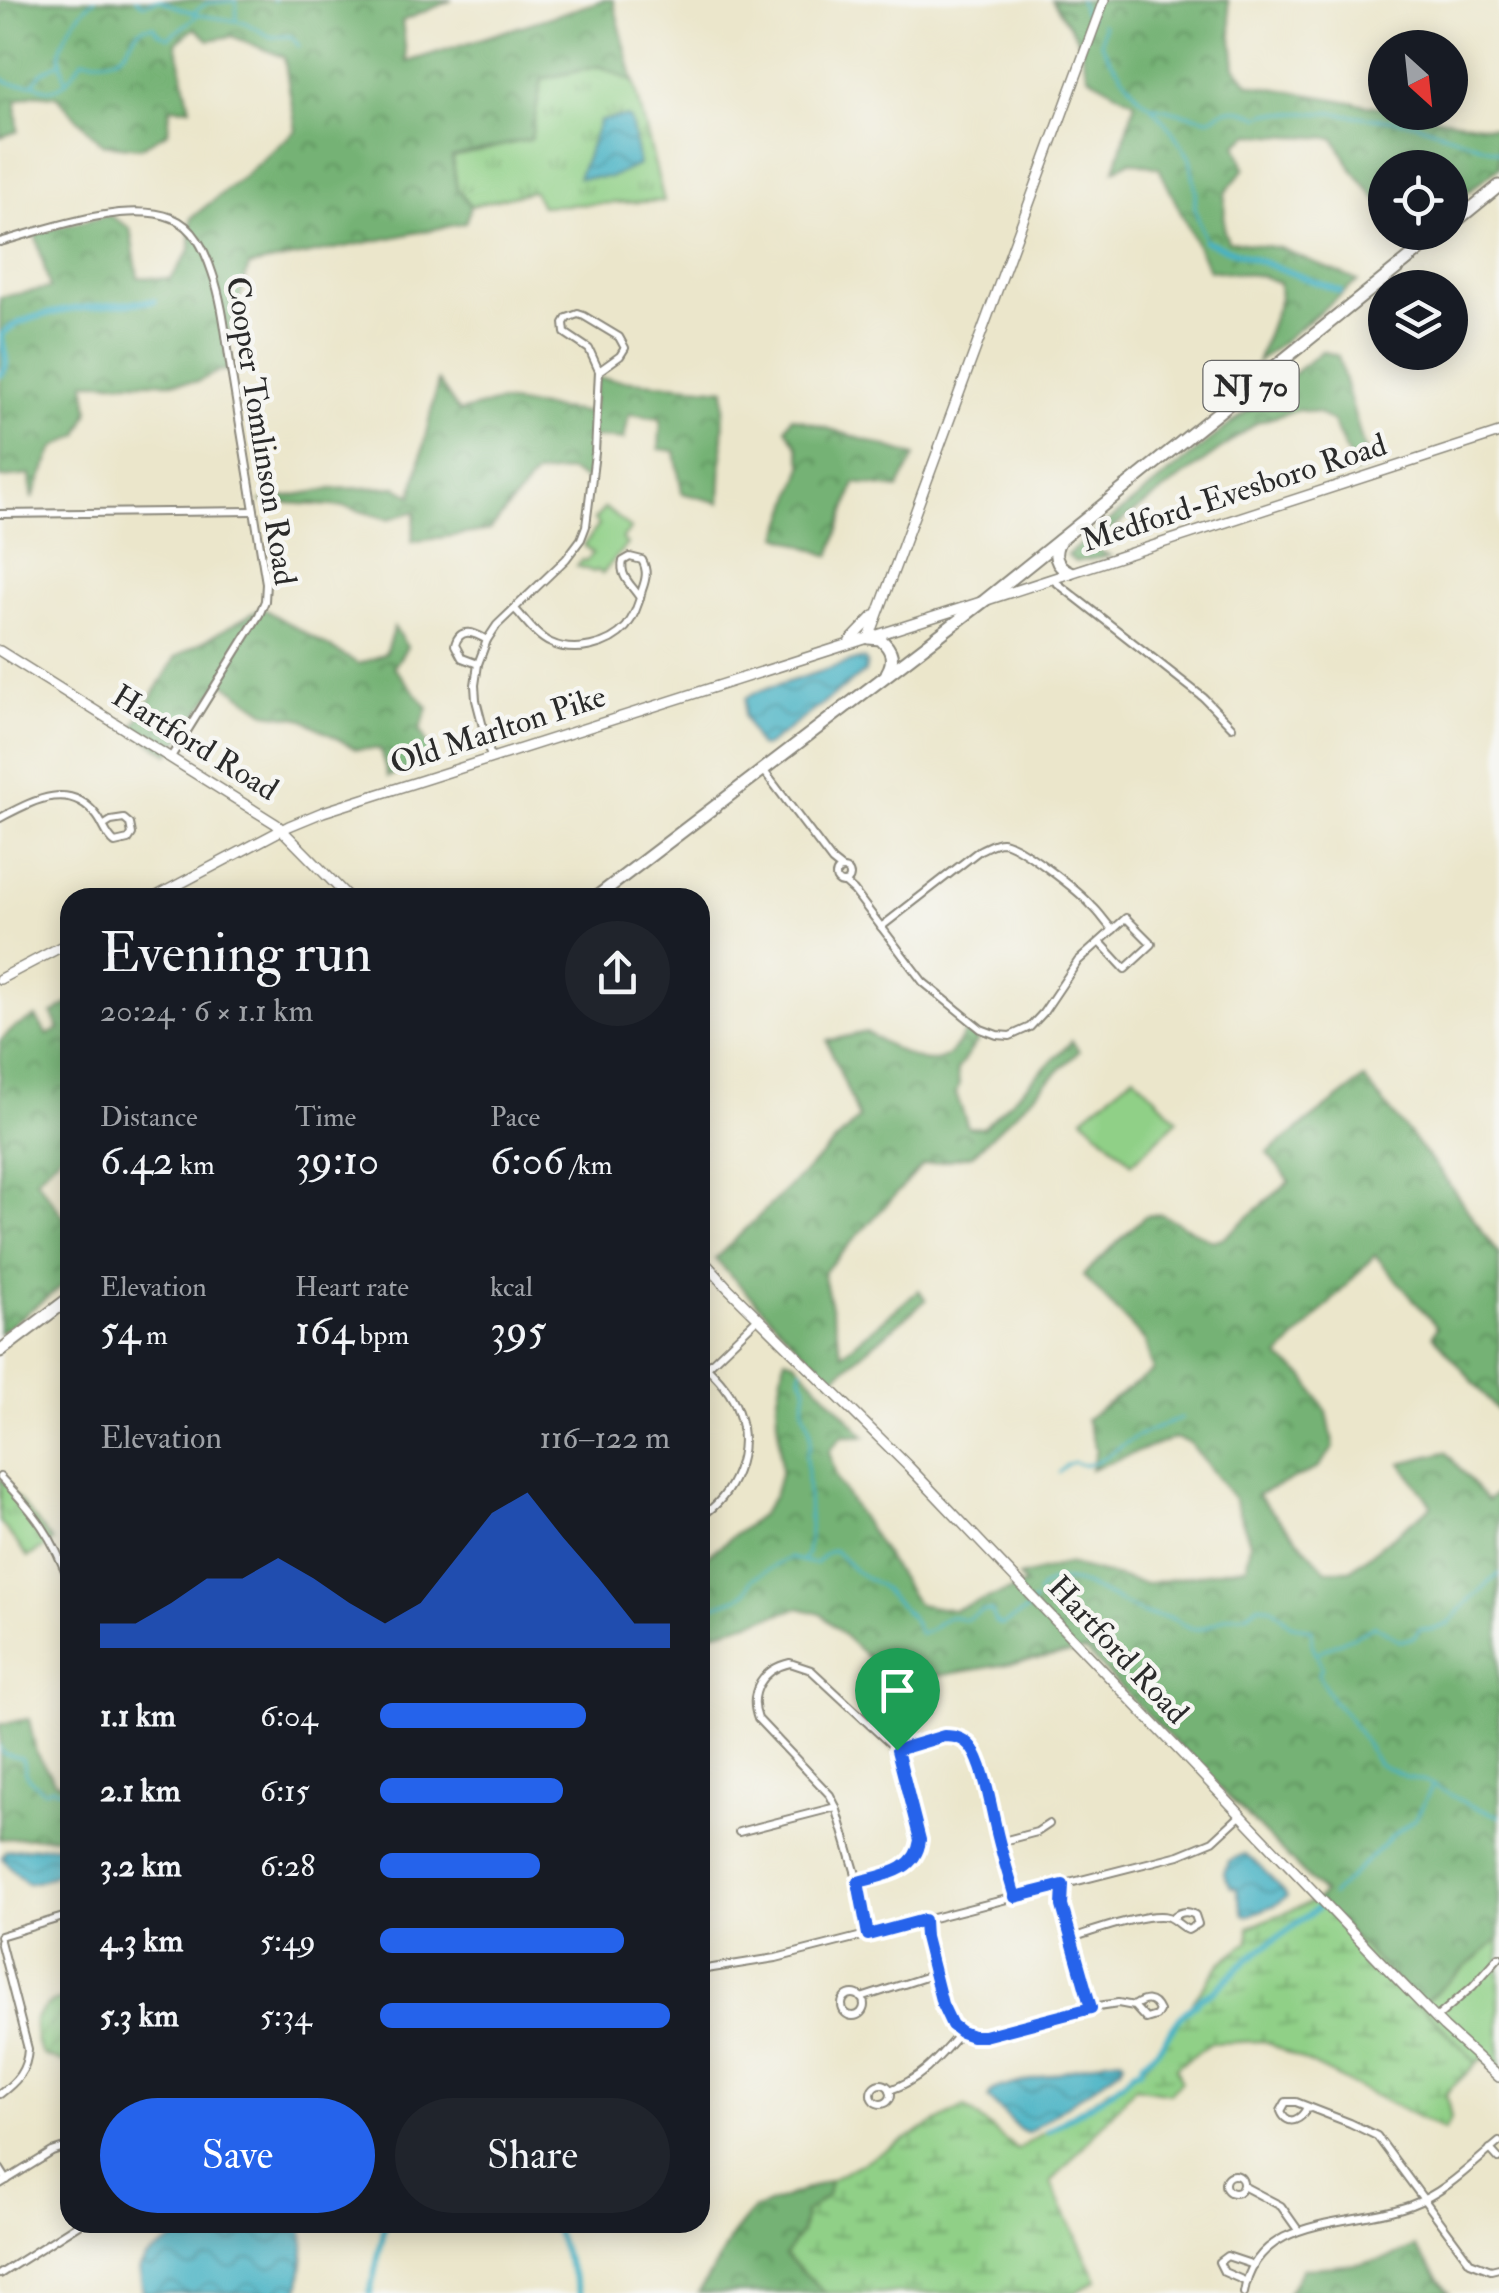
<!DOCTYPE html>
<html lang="en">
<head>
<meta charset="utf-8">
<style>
  body { margin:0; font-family:"IM FELL Double Pica",serif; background:#20242c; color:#f1f3f6; height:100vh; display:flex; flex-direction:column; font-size:38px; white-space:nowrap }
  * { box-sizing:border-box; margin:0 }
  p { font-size:32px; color:#9ea1a6 }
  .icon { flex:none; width:55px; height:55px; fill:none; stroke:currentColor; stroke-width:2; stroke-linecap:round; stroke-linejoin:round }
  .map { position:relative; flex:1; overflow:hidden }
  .details { position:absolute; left:60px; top:888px; width:650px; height:1345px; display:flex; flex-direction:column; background:#171b24; border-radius:30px; box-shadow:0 5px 25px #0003 }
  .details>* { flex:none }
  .needle { width:65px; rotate:153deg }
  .tools { position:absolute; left:1368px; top:30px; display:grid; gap:20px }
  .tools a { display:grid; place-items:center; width:100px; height:100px; border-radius:50%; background:#171b24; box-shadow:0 5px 25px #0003; font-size:50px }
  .pin { position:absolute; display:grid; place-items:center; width:85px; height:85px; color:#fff; margin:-102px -42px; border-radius:50% 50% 50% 0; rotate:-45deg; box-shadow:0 0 10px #0007 }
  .pin .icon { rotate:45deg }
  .round { display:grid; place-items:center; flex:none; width:105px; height:105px; border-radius:52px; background:#20242c }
  .headline { display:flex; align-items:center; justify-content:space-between; height:170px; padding:0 40px }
  h1 { font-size:55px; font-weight:600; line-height:75px }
  .metrics { display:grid; grid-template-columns:repeat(3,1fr); gap:15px; height:170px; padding:10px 40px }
  .metrics div { display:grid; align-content:center }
  .metrics b { font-size:42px; font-weight:600 }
  .metrics small { font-size:28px; font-weight:400 }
  .metrics p { font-size:28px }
  .chart { height:280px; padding:20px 40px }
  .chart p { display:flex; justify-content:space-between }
  .chart svg { width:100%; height:180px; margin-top:10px; fill:#2563eb; opacity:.7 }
  .cta { display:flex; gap:20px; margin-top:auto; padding:20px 40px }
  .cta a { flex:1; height:115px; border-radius:60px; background:#2563eb; color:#fff; font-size:40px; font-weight:600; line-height:115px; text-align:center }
  .cta a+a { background:#20242c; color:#f1f3f6 }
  ul { padding:0 40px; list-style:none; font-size:32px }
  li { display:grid; grid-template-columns:160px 120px 1fr; align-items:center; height:75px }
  li i { height:25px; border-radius:12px; background:#2563eb }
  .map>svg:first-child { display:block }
  .grass { fill:url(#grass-tufts); stroke:#5e7e59; stroke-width:2.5 }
  .forest { fill:url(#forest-crowns); stroke:#506e50; stroke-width:2.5 }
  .wetland { fill:url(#wetland-marsh); stroke:#5e7e59; stroke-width:2.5 }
  .park { fill:#90d087; stroke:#5e7e59; stroke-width:2.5 }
  .garden { fill:url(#garden-furrows); stroke:#5e7e59; stroke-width:2.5 }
  .water { fill:url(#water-waves); stroke:#396e78; stroke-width:2.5 }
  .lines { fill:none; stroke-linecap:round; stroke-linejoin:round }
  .stream { stroke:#47b2c4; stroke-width:2.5 }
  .canal { stroke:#47b2c4; stroke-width:6 }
  .minor-casing { stroke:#8b887b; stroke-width:10 }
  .tertiary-casing { stroke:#8b887b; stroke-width:12 }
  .trunk-casing { stroke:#8b887b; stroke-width:15 }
  .minor { stroke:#fff; stroke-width:6 }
  .tertiary { stroke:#fff; stroke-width:9 }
  .trunk { stroke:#fff; stroke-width:11 }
  .route-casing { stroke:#fff; stroke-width:20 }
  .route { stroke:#2563eb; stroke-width:12 }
  .labels { text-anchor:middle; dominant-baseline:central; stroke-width:9; stroke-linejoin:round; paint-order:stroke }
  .shield { fill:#f6f6f2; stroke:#686867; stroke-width:2.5 }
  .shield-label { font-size:30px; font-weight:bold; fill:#2b2b2b }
  .street-label { font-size:32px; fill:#2b2b2b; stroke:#f6f6f2 }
</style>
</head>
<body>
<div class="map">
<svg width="1499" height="2293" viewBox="0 0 1499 2293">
  <defs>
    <pattern id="grass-tufts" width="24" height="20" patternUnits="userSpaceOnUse" patternTransform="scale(2.5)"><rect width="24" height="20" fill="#90d087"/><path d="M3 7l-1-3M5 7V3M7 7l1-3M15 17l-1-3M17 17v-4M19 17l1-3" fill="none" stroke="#76a96f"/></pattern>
    <pattern id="forest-crowns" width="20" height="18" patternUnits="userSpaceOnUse" patternTransform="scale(2.5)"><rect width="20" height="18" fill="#74b274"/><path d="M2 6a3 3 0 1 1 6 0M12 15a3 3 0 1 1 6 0" fill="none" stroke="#5f915f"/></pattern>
    <pattern id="wetland-marsh" width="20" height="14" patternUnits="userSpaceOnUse" patternTransform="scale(2.5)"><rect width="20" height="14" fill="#90d087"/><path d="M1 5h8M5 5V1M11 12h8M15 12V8" fill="none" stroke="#76a96f"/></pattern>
    <pattern id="garden-furrows" width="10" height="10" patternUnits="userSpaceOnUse" patternTransform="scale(2.5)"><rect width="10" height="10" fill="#90d087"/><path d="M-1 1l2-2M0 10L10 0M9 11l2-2" fill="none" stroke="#76a96f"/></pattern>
    <pattern id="water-waves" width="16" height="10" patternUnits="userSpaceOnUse" patternTransform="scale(2.5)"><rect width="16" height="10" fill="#47b2c4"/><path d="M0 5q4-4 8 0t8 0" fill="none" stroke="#3b919f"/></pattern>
  </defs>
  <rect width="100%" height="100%" fill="#f6f6f2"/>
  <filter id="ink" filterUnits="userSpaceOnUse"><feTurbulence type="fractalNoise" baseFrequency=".01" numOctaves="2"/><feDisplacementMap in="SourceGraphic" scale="20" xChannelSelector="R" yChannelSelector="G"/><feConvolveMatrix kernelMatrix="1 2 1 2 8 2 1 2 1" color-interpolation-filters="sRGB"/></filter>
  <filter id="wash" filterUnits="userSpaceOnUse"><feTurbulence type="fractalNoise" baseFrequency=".0048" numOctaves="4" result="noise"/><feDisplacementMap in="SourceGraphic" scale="40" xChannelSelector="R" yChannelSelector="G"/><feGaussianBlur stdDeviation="2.25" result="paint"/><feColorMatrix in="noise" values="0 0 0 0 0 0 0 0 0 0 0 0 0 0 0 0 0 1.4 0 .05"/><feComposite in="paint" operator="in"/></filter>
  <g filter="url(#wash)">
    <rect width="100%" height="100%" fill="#ebe6cb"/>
    <!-- grass -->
    <g class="grass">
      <path d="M600,66l34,16 30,119 -123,5 -8,-15 -62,15 -14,-17 -5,-32 78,-18 12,-60z"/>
      <path d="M0,1477l53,65 -25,15 -28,-35z"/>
    </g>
    <!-- forest -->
    <g class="forest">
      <path d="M0,0h452l-50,21 5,41 197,-62h9l21,82 -34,-16 -58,13 -11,60 -79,18 5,31 14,18 -6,17 -216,43 -24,83 4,21 -10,1 -22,11h-112l4,29 -10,24 -25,13 -22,51 -2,-24 -30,3v-181l50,-9 -15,-55 74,-18 21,13 8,49 33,2 19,-29 1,-32 53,-42 52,-46 -12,-73 -52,-21 -23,4 -14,-12 -19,15 14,65 -20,-1 -2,25 -28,16 -38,-4 -46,-48 -20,-2 -20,6 2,31 -18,6z"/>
      <path d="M1052,0h176l7,67 14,17 136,24v4l25,1 89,15v39l-49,39v-38h-65v42l-33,-41 -18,-31 -84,-4 -14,10 9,24 -20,25 -1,38 4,10 52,7 78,33 -101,81 23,-63 -1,-16 -17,-7 -53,-6 -50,-102 -29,-7 -15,9 20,-68 -47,-26 -10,-37z"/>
      <path d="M1322,351l16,5 31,111 -19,7 1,-12 -18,-40 -15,-9 -20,-3 -40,12 -158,115 -2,13 12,6 -35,6 -8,-7z"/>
      <path d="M595,378l130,11 -5,114 -38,-10 -7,-42 -16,-2 2,-31 -32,-4 -5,26 -33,-3 -3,45 -19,-11 -34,4 -45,55 -78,12 4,-31 -28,8 -42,-12 -86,-6 71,-12 66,-2 15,9 26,-115 21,31 40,-10 93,11z"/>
      <path d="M792,417l123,39 -17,33 -43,-6 -25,73 -51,-20 24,-70 -5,-20 -12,-18z"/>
      <path d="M262,608l97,56 26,-10 9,-27 13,20 -13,20 34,41 -8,21 14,30 -46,18 -8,-28h-24l-56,-31 -33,-5 -46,-32 -52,73 -37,-24 44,-73z"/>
      <path d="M70,1003v141l-34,35 31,42 -1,31 4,3v25l-70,53v-292l14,-13 22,-11 11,18 12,-6 -7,-15z"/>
      <path d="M967,1030l11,10 -21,30 2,14 -3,10 12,33 15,1 89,-87 7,10 -107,104 -49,10 -100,108 19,81 77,-64 7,10 -95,80 -116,-121 144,-140 -32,-78 39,-9c20,11 60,41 81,24 8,-7 14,-18 20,-26z"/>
      <path d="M1364,1079l75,91 60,85v157l-66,-77 4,-8 -62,-72 -96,102 26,20 22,35 7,36 -18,21 -59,26 69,75h24l82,-64 -31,-43 45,-11 41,49 12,-10v448l-78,66 -104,-105 6,-7 -238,-242 -190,32 -74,-69 -22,-6 -99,28v-75l60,-45 14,-20 7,-25 -4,-69 8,-44 10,3 70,75h-23l-13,15 8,29 80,124 36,6 73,-25 -7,-8 48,-13 78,20 102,-18 3,-24 -16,-43 -44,-56 -15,-5 -84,31 5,-19 -10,-31 67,-48 -8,-30 -62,-66 62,-59 16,-2 52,27 12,-4 65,-56 -23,-28z"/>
      <path d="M29,1719l7,34 19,29 15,3v51l-70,3v-115z"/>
      <path d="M830,2180l-2,16 -23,17 -4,20 -16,22 41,38h-128l23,-36 11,-22 21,-25z"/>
      <path d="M1415,2247l34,46h-161l15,-25c38,-2 78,-3 112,-21z"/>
    </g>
    <!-- wetland -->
    <path class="wetland" d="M1317,1900l160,163 -31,30 5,26 -7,11 -180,-89 -53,2 -35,24 5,14 -11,12 -35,-6 -84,96 46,97 -23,13h-248l-41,-38 16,-22 4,-20 22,-17 3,-16 135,-73 52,43 128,-84 76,-103 28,-22v-14z"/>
    <!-- park -->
    <g class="park">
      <path d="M605,508l26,21 -9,10 5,5 -25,30 -5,-4 -3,2 -17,-6 5,-6 4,1 7,-8 -9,-8 15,-20 -5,-5z"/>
      <path d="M1134,1075l44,45 -46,43 -49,-46z"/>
      <path d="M1499,1939v133l-16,-14 -6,5 -56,-58z"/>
    </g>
    <!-- garden -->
    <path class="garden" d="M64,1999l6,1v65l-27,-10c-8,-10 -8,-23 -8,-35 8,-12 15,-19 29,-21z"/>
    <!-- water -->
    <g class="water">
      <path d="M624,117l5,1 2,4 8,43 -28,12 -33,1 22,-57z"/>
      <path d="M859,659h5l3,4 -2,9 -96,72 -6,3 -5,-1 -14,-30 2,-18 8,-5z"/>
      <path d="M55,1845l15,1v23c-9,3 -35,16 -43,14 -5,-2 -20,-21 -25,-25l3,-7z"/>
      <path d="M1244,1854l16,12 27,30 -12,9 -28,11 -4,-3 -7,-26h-5l-7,-14 4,-12z"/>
      <path d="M1121,2058l3,4 -5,7 -92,64 -7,-3 -32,-32 4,-8 114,-30z"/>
      <path d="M201,2223h99c9,20 1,48 -1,70h-156l-4,-24 7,-11z"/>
    </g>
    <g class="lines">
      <!-- stream -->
      <g class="stream">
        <path d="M136,0l7,4 16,-4 39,15 46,7 27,15 20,-1 8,10"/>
        <path d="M273,0h2"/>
        <path d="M1080,0l3,12 6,6"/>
        <path d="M236,3l1,17"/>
        <path d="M194,12l13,-9 29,-2"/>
        <path d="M1101,23l2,3 -2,18 9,15 28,37 13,10 21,25 18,27 6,34 -2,13 11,36"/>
        <path d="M0,76c11,10 17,8 30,8 13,0 4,2 16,5 17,3 29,-18 36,-29 11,-1 24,2 34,-3 19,-8 12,-30 37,-31l4,6 11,6 30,-23"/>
        <path d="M65,79c-1,-7 -5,-17 -5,-24 1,-19 20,-45 35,-55"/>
        <path d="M34,83l7,-10 21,-12"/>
        <path d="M1152,106l55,13c5,-1 9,-4 14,-7 10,-6 30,-1 39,5l8,-4h65l81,10 85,29"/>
        <path d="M802,1368l-2,7c10,15 4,17 3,32 0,6 4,11 5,16 4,11 3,23 -2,32l3,63c4,11 -2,24 -2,36l-4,5"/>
        <path d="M1059,1473l7,-8 7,-3 10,3 12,-2 42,-27 45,-18"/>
        <path d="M1037,1594c22,-35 80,9 105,19 10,4 21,2 31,6 8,3 12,9 21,10 15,1 23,-10 36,-13 3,0 14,-1 16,-2 5,-2 8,-6 12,-9l14,2 18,17 22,6v14l10,23 -4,7 15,27 16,16 29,47 28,13 19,4 44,24 30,11"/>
        <path d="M700,1608l14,-2 25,-9 8,-6 5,-12 37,-21 26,6 11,-11 8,-3 21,21 24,14 33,33 8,16c20,-4 20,-25 45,-14l17,-9h10l3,11 7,3 24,-14 8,-10"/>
        <path d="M1317,1653c20,-11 38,-16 58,-28l25,16 14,-4 6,-8 12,1 17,-6 14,-17 36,-33"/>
        <path d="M0,1747l3,7 18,4c5,6 3,12 6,17 3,4 13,15 18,16l8,-4 3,3 14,-1"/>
        <path d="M1331,1896l62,-61 23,-17 16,-31"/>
      </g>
      <!-- canal -->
      <g class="canal">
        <path d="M1205,241l135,50"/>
        <path d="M0,375c12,-9 2,-26 2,-40 21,-27 117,-30 152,-34"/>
        <path d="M1047,2131l62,-38 26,-22 5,-1 4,-9 14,-12 22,-32 22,-20 12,-6 34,-32 69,-50"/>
        <path d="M552,2222l28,71"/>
        <path d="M370,2293l16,-71"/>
      </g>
    </g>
  </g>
  <g filter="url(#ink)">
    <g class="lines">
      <defs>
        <g id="minor">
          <path d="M0,242c47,-13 126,-42 172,-24 23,9 33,33 40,54 11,31 14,66 19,98 12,71 23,142 35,213l-1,18 -6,14 -88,142"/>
          <path d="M0,514l254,-3"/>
          <path d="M1052,579l152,119 28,29"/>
          <path d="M516,610c10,11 21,27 35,33 23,11 58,3 75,-16 8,-10 13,-24 16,-37 4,-11 6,-19 0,-30l-12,-3 -7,4c-4,16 10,25 17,37"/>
          <path d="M478,664l-16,-6 -7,-13c5,-19 20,-12 32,-5"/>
          <path d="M491,758l-15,-58 -1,-15 3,-21 9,-24 10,-15 69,-66 15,-20 5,-13 9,-73 4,-82 21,-15 5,-8 -6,-11 -35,-21 -6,-2 -11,4 -3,5 1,10 24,16 10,22"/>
          <path d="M764,771l68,90 10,8"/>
          <path d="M0,818c31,-16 69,-39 97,-2 7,9 9,20 18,27l13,-3 4,-6 -2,-10 -6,-5 -13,2 -8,5"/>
          <circle cx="843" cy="876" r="7"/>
          <path d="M845,883l9,8 69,91 58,47 16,6 13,1 20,-9 13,-14 35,-52 48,-43 26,26 -27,25 -25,-27"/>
          <path d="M881,927l99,-77c7,-3 14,-8 22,-8 16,1 78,50 90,64 8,7 13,16 21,24"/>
          <path d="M700,1361c15,13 32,31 38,51 14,39 -4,84 -38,105"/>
          <path d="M707,1367l51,-49"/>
          <path d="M0,1477c35,36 53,59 70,107"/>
          <path d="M790,1663l21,7 86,80 8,25 15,65 -5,17 -16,14 -41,10 -22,-74 -6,-12 -72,-76c-10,-27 5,-50 32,-56z"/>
          <path d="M897,1750l47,-14h12l9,5 8,8 7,13 19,80 16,55"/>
          <path d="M739,1832l97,-25"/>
          <path d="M999,1842l38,-10 12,-8"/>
          <path d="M858,1881l10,54"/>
          <path d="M1063,1885v21l28,102"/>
          <path d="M924,1920l1,17 19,73 9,15 13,9 24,1 108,-29 20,-3 16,3 12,13 10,-3 3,-5c-6,-14 -15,-12 -25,-5"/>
          <path d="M0,1936l70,-21"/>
          <path d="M1071,1938c21,-6 78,-27 97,-21 7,3 13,10 20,13l10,-6 -3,-9c-8,-5 -16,-3 -23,3"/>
          <path d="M0,1941l28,108c-1,22 -12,33 -28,45"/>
          <path d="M700,1970l76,-12 403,-103 34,-14 27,-25"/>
          <circle cx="853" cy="2005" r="11"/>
          <path d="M861,1998l74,-24"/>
          <path d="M1436,2018l37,-32 26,-29"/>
          <circle cx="881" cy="2094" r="10"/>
          <path d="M890,2090c32,-11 49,-33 71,-58"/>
          <path d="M1307,2107c-5,12 -19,21 -26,4l5,-9h10l54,21 27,13 93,126 21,8 8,-2"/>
          <path d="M1490,2149l9,10"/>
          <path d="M0,2169l7,11"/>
          <circle cx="1234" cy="2184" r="9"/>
          <path d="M0,2184l52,-32 18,-6"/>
          <path d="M1243,2186l38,20 17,24"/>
          <path d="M0,2274l82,-52"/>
          <path d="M1247,2282l-23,-10 -5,-10 8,-6 27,9"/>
          <path d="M1244,2293c12,-80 110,-66 167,-88 35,-13 60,-40 88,-63"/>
        </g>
        <g id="tertiary">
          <path d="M869,638l235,-638"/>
          <path d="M850,641l24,-25"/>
          <path d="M0,651l276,173 73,74"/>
          <path d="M153,898l136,-72 34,-14 661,-211 515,-168"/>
          <path d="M0,979l70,-37"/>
          <path d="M700,1257l28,31 180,178 472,495 64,66 55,50"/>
        </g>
        <g id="trunk">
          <path d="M1450,226l49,-40"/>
          <path d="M1060,540c-8,13 -5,26 10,32"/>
          <path d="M869,638l11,1c12,10 15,21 7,34"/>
          <path d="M595,898l389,-297 458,-369"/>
          <path d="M0,1351l70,-53"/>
        </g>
      </defs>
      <!-- minor casing -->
      <use href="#minor" class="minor-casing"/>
      <!-- tertiary casing -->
      <use href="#tertiary" class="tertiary-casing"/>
      <!-- trunk casing -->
      <use href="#trunk" class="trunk-casing"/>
      <!-- minor -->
      <use href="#minor" class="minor"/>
      <!-- tertiary -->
      <use href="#tertiary" class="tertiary"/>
      <!-- trunk -->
      <use href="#trunk" class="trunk"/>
    </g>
  </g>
  <g class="lines" filter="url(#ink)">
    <defs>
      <path id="route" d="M944,1736c11,0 20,2 27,11 14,18 21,67 27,90 5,20 11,40 17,60l48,-12 -1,21 29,102 -107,28h-12l-11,-4 -9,-7 -10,-21 -17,-67 -1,-17 -56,15 -10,-53c26,-7 58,-10 62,-42l-23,-90z"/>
    </defs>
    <!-- route casing -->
    <use href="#route" class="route-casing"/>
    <!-- route -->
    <use href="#route" class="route"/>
  </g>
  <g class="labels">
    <!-- shield labels -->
    <rect class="shield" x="1203.5" y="361" width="95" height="50" rx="8"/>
    <g class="shield-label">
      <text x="1251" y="386">NJ 70</text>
    </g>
    <!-- street labels -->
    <g class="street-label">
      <text transform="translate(261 431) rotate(81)">Cooper Tomlinson Road</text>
      <text transform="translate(1234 493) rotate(-18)">Medford-Evesboro Road</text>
      <text transform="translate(498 730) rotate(-18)">Old Marlton Pike</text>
      <text transform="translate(195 743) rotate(32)">Hartford Road</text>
      <text transform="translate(1118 1650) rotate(47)">Hartford Road</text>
    </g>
  </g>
</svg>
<div class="tools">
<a><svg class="needle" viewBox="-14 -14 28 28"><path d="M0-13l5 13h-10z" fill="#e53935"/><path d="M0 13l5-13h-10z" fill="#9ea1a6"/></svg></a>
<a><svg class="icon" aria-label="locate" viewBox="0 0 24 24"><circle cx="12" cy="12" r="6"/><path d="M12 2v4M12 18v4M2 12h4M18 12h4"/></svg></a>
<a><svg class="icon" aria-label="layers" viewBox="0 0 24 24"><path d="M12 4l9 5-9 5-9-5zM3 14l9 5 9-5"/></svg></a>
</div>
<div class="pin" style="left:897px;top:1750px;background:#1e9e55"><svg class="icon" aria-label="arrive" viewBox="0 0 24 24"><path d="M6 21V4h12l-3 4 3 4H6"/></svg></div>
<section class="details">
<div class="headline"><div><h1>Evening run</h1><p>20:24 · 6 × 1.1 km</p></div><a class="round"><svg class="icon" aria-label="share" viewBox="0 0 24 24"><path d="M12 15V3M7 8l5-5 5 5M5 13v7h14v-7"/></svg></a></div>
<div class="metrics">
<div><p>Distance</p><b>6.42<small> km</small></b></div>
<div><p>Time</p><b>39:10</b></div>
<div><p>Pace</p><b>6:06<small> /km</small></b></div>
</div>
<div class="metrics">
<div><p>Elevation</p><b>54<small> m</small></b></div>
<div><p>Heart rate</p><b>164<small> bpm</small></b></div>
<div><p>kcal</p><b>395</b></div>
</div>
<div class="chart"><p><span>Elevation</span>116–122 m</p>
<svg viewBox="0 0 160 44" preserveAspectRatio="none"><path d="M0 44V38L10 38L20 33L30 27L40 27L50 22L60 27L70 33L80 38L90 33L100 22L110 11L120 6L130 17L140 27L150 38L160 38V44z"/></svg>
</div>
<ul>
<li><b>1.1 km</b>6:04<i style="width:71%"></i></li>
<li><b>2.1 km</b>6:15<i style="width:63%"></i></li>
<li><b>3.2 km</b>6:28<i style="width:55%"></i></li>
<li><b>4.3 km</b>5:49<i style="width:84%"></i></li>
<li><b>5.3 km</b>5:34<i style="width:100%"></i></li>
</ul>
<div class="cta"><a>Save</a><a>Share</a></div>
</section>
</div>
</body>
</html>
